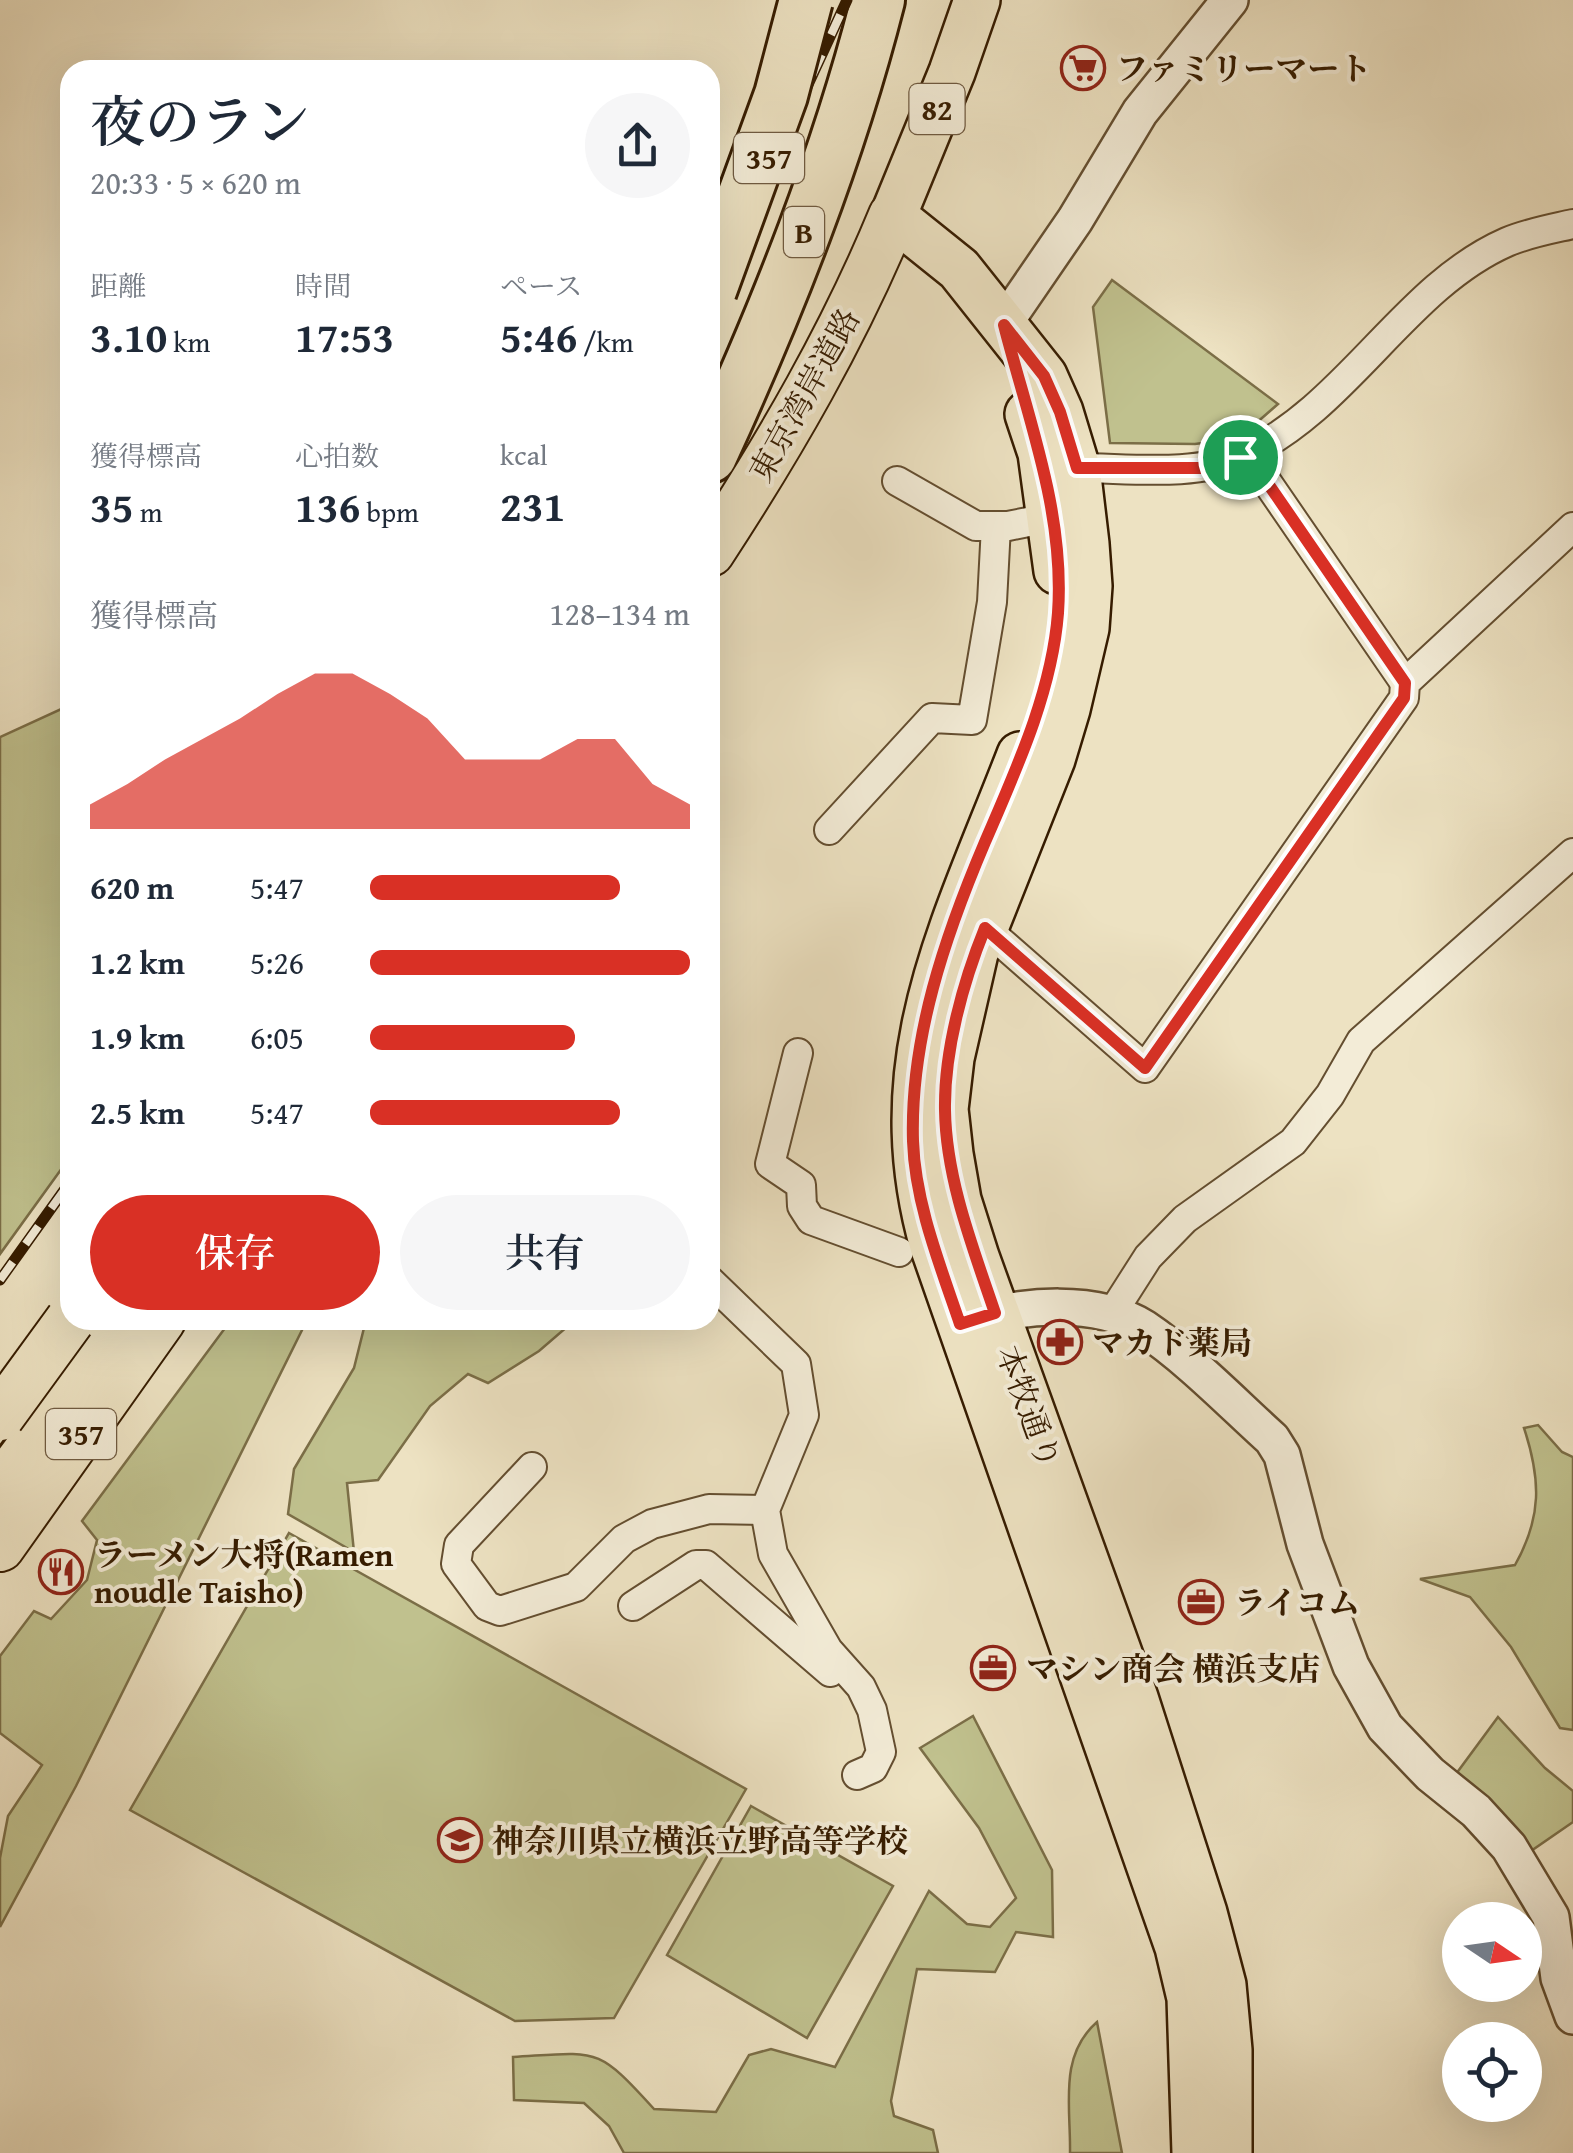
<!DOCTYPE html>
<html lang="ja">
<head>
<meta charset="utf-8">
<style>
  body { margin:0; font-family:"Gentium Book Plus","Noto Serif JP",serif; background:#f6f6f7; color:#1f2937; height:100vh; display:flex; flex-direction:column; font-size:38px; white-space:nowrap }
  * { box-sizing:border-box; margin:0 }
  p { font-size:32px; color:#747a83 }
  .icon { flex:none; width:55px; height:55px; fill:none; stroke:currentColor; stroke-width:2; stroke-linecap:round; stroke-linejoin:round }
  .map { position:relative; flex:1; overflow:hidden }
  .details { position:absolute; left:60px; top:60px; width:660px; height:1270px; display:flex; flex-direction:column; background:#fff; border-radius:30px; box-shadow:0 10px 40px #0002 }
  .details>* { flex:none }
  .needle { width:65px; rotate:103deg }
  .tools { position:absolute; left:1442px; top:1902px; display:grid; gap:20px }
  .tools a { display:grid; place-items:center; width:100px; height:100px; border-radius:50%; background:#fff; box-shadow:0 10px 40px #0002; font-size:50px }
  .pin { position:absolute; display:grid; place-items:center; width:85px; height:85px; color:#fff; margin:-42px; border:5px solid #fff; border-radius:50%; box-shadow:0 2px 10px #0007 }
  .round { display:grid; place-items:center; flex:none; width:105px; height:105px; border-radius:52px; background:#f6f6f7 }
  .summary { display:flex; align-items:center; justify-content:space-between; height:170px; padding:0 30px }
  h1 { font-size:55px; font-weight:600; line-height:75px }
  .metrics { display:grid; grid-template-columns:repeat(3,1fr); gap:15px; height:170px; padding:10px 30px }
  .metrics div { display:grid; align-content:center }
  .metrics b { font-size:42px; font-weight:600 }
  .metrics small { font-size:28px; font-weight:400 }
  .metrics p { font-size:28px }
  .chart { height:280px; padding:20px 30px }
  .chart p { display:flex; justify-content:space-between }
  .chart svg { width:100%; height:180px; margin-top:10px; fill:#d93025; opacity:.7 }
  .action { display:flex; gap:20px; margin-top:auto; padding:20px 30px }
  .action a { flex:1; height:115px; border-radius:60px; background:#d93025; color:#fff; font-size:40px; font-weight:600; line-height:115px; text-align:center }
  .action a+a { background:#f6f6f7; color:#1f2937 }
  ul { padding:0 30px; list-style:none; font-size:32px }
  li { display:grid; grid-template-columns:160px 120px 1fr; align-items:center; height:75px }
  li i { height:25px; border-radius:12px; background:#d93025 }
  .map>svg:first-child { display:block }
  .green { fill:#c0c18e; stroke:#7b6e47; stroke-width:2.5 }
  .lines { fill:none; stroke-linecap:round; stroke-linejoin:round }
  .minor-casing { stroke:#644e30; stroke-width:32 }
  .tertiary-casing { stroke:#644e30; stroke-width:40 }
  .primary-casing { stroke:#361c00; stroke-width:50 }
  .trunk-casing { stroke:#361c00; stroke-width:52 }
  .motorway-casing { stroke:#361c00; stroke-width:58 }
  .minor { stroke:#f3ecd7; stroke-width:28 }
  .tertiary { stroke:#f3ecd7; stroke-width:35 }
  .primary { stroke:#ede2c2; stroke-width:45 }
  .trunk { stroke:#ede2c2; stroke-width:48 }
  .motorway { stroke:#ede2c2; stroke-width:52 }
  .rail-casing { stroke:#361c00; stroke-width:11 }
  .rail { stroke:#f3ecd7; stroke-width:8; stroke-dasharray:22; stroke-linecap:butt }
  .trunk-bridge-casing { stroke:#361c00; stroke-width:52; stroke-linecap:butt }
  .motorway-bridge-casing { stroke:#361c00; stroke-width:58; stroke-linecap:butt }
  .trunk-bridge { stroke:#ede2c2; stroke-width:48 }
  .motorway-bridge { stroke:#ede2c2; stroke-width:52 }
  .route-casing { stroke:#fff; stroke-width:20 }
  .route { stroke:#d93025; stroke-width:12 }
  .labels { text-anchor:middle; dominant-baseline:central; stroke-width:8; stroke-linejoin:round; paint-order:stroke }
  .shield { fill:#f3ecd7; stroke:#6f5a40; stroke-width:2.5 }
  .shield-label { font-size:30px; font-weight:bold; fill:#361c00 }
  .poi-label { font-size:32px; font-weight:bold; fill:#361c00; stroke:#f3ecd7; text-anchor:start }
  .street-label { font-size:32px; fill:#361c00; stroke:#f3ecd7 }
</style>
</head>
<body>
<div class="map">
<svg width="1573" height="2153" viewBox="0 0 1573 2153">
  <rect width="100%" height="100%" fill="#ede2c2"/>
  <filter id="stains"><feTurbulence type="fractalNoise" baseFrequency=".002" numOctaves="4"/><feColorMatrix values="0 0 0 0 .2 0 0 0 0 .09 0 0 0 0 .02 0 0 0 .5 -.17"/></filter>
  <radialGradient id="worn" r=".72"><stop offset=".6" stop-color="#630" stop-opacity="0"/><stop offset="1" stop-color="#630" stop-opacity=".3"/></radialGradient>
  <!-- green -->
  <g class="green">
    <path d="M1112,280l166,124 -39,34 -44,6 -85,-1 -17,-136z"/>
    <path d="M70,705v452l-70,97v-517z"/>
    <path d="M231,1320h76l-231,466 -76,141v-69l8,-42 34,-51 -42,-32v-77l34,-45 17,8 36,-39 10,-40 -15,-19z"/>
    <path d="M366,1320h209l-36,31 -51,32 -20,-9 -38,32 -52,74 -31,3 7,69 -66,-38 6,-45 60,-101z"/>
    <path d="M1538,1425l24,27 11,5v273l-13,-2 -49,-81 -41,-50 -50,-18 95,-14c27,-48 26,-85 9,-137z"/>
    <path d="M289,1533l457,256 -132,229 -99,3 -385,-211z"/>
    <path d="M973,1716l79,154 1,67 -37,-5 -21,40 -78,-3 -26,132 3,15 39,14 5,23h-314l-15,-27 -25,-23 -70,-3 -1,-43c85,-5 83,-12 141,52l62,3 33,-57 22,-6 64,18 94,-176 38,33 23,3 26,-29 -37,-70 -59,-80z"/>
    <path d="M1498,1717l47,51 28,23v31l-45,31 -72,-79z"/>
    <path d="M751,1806l142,80 -86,152 -140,-83z"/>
    <path d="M1097,2022l25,131h-52c1,-46 -12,-97 27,-131z"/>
  </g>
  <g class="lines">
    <defs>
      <g id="minor">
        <path d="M1247,453l158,230"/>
        <path d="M1077,468c52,0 117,9 165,-12 106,-48 162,-169 265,-214 21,-9 44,-13 66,-18"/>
        <path d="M897,481l79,45h32l45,-9"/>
        <path d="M829,830l103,-112 40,2 20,-118 4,-76"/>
        <path d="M985,928l160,140 259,-370 1,-15 168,-156"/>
        <path d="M798,1053l-28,111 31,21 1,21 9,14 88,32"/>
        <path d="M710,1281l86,83 8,51 -39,95 8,44 55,96 33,37 11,23 9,42 -8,16 -16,7"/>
        <path d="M1111,1315l37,-58 37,-38 108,-77 37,-47 31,-54 212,-188"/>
        <path d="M532,1467l-73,78 -3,19 31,42 13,5 76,-24 48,-48 28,-15 57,-15 56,1"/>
        <path d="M633,1606l63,-41h10l124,107"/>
      </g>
      <g id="tertiary">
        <path d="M1003,325l72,-105 65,-108 90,-112"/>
        <path d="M971,1320c51,-15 126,-22 173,8 46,31 87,74 128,111l10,16 23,89 46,122 34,61 45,47 46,37 33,36 42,70 8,61 14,38"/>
      </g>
      <g id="primary">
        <path d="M977,0l-25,72 -59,144 66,53 85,107 16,36 17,56 9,76 3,42 -3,42 -19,81 -15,50 -77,194 -24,105 -6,51 5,45 8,46 18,57 159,441 69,215 19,72 6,65v103"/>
        <path d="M1028,414l13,39 16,118"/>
        <path d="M1020,755c-65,169 -140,304 -87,491l245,701 12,51 5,155"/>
      </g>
      <g id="trunk">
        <path d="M710,552c70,-107 134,-217 183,-336"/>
        <path d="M0,1547l161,-227"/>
      </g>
      <g id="motorway">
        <path d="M710,456c68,-148 128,-299 168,-456"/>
        <path d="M0,1492l128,-172"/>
      </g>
    </defs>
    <!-- minor casing -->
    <use href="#minor" class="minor-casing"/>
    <!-- tertiary casing -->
    <use href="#tertiary" class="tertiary-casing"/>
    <!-- primary casing -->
    <use href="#primary" class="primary-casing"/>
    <!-- trunk casing -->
    <use href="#trunk" class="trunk-casing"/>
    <!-- motorway casing -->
    <use href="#motorway" class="motorway-casing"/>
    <!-- minor -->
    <use href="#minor" class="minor"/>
    <!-- tertiary -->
    <use href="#tertiary" class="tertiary"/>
    <!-- primary -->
    <use href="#primary" class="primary"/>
    <!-- trunk -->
    <use href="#trunk" class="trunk"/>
    <!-- motorway -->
    <use href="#motorway" class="motorway"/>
    <defs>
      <g id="rail">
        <path d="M710,269l61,-104 76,-165"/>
        <path d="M0,1280l70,-98"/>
      </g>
    </defs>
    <!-- rail casing -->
    <use href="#rail" class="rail-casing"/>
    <!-- rail -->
    <use href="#rail" class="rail"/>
    <defs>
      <path id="trunk-bridge" d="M0,1416l70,-96"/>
      <path id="motorway-bridge" d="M710,290l71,-195 25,-95"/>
    </defs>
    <!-- trunk-bridge casing -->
    <use href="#trunk-bridge" class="trunk-bridge-casing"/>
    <!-- motorway-bridge casing -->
    <use href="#motorway-bridge" class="motorway-bridge-casing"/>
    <!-- trunk-bridge -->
    <use href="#trunk-bridge" class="trunk-bridge"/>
    <!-- motorway-bridge -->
    <use href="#motorway-bridge" class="motorway-bridge"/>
  </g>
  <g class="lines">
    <defs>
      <path id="route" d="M1004,325l40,51 16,36 17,56h124l46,-15 158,230 -1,15 -259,370 -160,-140c-22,54 -41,123 -40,182 1,69 28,138 50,203l-35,11c-20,-59 -45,-121 -47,-183 -3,-103 32,-205 72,-299 31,-72 67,-150 73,-229 7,-100 -30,-194 -54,-288z"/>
    </defs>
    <!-- route casing -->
    <use href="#route" class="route-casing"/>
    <!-- route -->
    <use href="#route" class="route"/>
  </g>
  <!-- icons -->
  <defs>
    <symbol id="supermarket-ring" viewBox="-11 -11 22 22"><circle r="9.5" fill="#f3ecd7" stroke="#8f2418" stroke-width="1.5"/><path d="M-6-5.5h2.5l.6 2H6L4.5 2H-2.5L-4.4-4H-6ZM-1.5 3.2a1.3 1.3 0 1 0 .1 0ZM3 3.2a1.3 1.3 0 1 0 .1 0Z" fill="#8f2418"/></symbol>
    <symbol id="pharmacy-ring" viewBox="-11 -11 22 22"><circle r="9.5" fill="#f3ecd7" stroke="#8f2418" stroke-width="1.5"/><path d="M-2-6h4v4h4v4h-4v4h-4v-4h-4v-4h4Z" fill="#8f2418"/></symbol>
    <symbol id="restaurant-ring" viewBox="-11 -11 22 22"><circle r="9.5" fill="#f3ecd7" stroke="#8f2418" stroke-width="1.5"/><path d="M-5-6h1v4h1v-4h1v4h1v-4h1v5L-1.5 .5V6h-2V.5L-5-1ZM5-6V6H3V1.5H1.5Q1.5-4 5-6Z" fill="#8f2418"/></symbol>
    <symbol id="office-ring" viewBox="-11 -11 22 22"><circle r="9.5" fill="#f3ecd7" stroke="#8f2418" stroke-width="1.5"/><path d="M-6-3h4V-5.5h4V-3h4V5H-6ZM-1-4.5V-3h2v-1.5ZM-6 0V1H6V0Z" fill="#8f2418"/></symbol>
    <symbol id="school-ring" viewBox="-11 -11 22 22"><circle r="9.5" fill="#f3ecd7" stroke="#8f2418" stroke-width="1.5"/><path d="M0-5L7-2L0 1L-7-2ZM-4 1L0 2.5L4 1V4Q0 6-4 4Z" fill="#8f2418"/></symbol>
  </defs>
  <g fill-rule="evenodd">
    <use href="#supermarket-ring" x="1058" y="43" width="50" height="50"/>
    <use href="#pharmacy-ring" x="1035" y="1317" width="50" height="50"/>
    <use href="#restaurant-ring" x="36" y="1547" width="50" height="50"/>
    <use href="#office-ring" x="1176" y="1577" width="50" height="50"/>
    <use href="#office-ring" x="968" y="1643" width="50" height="50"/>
    <use href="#school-ring" x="435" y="1815" width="50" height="50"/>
  </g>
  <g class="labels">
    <!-- shield labels -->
    <g class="shield">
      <rect x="909.5" y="84" width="55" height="50" rx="8"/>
      <rect x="734" y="133" width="70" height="50" rx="8"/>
      <rect x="784" y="207" width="40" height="50" rx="8"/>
      <rect x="46" y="1409" width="70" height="50" rx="8"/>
    </g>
    <g class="shield-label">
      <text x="937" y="109">82</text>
      <text x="769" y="158">357</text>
      <text x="804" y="232">B</text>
      <text x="81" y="1434">357</text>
    </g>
    <!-- poi labels -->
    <g class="poi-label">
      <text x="1116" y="68">ファミリーマート</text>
      <text x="1092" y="1342">マカド薬局</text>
      <text x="94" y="1554">ラーメン大将(Ramen<tspan x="94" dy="37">noudle Taisho)</tspan></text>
      <text x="1234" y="1602">ライコム</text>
      <text x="1026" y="1668">マシン商会 横浜支店</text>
      <text x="492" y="1840">神奈川県立横浜立野高等学校</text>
    </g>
    <!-- street labels -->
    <g class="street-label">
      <text transform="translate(804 395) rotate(-61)">東京湾岸道路</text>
      <text transform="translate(1029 1407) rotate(70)">本牧通り</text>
    </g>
  </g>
  <rect width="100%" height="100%" filter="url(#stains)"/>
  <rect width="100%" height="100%" fill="url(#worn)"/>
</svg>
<div class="tools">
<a><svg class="needle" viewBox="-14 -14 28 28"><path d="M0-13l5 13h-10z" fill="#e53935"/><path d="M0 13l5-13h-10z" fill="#747a83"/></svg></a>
<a><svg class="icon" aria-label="locate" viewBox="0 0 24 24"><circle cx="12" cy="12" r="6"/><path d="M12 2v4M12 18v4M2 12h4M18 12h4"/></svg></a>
</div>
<div class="pin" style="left:1240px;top:457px;background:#1e9e55"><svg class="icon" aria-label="arrive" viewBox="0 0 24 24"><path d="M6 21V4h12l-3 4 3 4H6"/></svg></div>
<section class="details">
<div class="summary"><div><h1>夜のラン</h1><p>20:33 · 5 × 620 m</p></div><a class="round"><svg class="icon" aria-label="share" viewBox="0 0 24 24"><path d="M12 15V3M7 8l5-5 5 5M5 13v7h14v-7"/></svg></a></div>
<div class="metrics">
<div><p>距離</p><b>3.10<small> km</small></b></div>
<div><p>時間</p><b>17:53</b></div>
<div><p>ペース</p><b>5:46<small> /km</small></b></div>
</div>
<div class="metrics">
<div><p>獲得標高</p><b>35<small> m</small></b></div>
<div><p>心拍数</p><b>136<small> bpm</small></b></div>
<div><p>kcal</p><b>231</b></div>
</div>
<div class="chart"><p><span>獲得標高</span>128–134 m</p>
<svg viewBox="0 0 160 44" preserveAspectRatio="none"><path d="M0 44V38L10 33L20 27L30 22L40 17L50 11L60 6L70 6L80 11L90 17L100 27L110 27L120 27L130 22L140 22L150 33L160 38V44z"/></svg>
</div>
<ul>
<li><b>620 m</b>5:47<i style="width:78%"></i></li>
<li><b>1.2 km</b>5:26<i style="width:100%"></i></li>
<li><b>1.9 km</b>6:05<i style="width:64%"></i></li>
<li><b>2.5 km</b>5:47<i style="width:78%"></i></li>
</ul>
<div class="action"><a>保存</a><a>共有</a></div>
</section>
</div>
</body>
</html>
